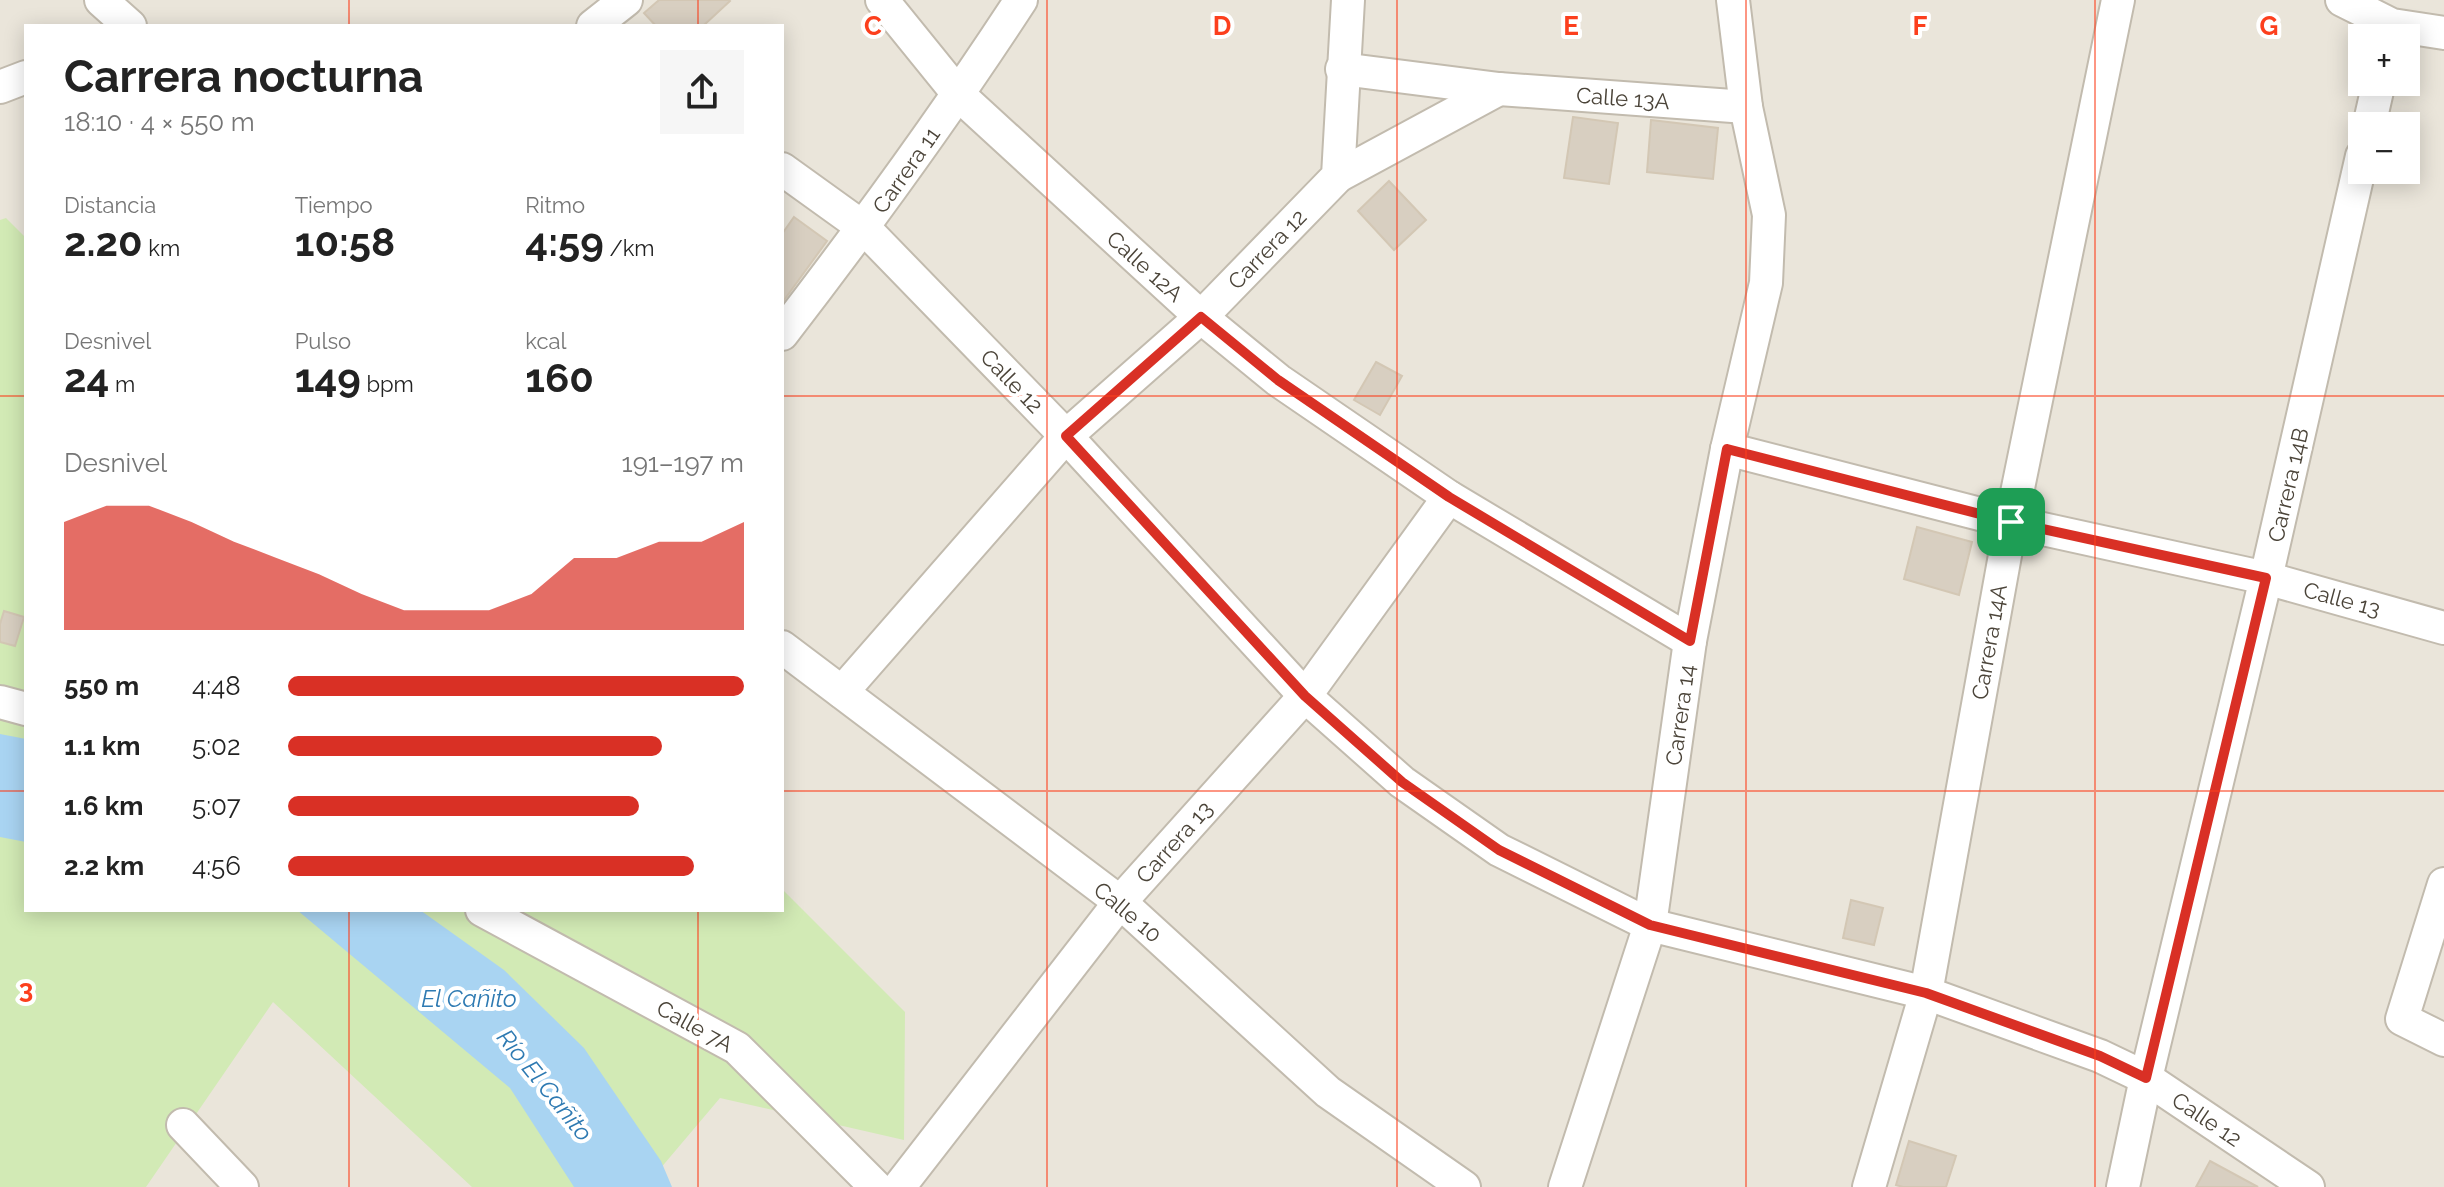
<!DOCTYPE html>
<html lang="es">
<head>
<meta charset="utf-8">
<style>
  body { margin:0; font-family:Raleway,sans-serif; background:#f6f6f6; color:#222; height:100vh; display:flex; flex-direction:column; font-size:30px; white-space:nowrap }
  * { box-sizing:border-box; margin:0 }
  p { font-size:26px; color:#767676 }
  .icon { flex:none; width:44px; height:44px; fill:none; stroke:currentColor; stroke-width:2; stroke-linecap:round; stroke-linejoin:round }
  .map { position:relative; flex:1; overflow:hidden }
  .sheet { position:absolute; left:24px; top:24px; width:760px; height:888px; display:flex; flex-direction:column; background:#fff; border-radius:0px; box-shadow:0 4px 20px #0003 }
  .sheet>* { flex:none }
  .tools { position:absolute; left:2348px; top:24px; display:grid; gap:16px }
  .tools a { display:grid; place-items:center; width:72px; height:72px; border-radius:0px; background:#fff; box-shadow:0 4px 20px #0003; font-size:40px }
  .pin { position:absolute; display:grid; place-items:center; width:68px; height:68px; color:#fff; margin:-34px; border-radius:16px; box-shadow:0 4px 12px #0006 }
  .round { display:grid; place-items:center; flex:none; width:84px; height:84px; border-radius:0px; background:#f6f6f6 }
  .head { display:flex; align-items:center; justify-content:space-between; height:136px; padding:0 40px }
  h1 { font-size:44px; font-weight:700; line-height:60px }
  .figures { display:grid; grid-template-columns:repeat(3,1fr); gap:12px; height:136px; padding:8px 40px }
  .figures div { display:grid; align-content:center }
  .figures b { font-size:40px; font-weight:700 }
  .figures small { font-size:22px; font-weight:400 }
  .figures p { font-size:22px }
  .chart { height:224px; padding:16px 40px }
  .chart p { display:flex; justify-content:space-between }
  .chart svg { width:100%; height:144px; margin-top:8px; fill:#d93025; opacity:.7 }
  ul { padding:0 40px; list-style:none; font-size:26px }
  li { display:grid; grid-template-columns:128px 96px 1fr; align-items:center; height:60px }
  li i { height:20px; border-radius:10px; background:#d93025 }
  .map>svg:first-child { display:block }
  .residential { fill:#eae5da; fill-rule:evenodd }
  .green { fill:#d2eab5 }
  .water { fill:#a9d4f2 }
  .building { fill:#d8cfc1; stroke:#d3c7b4; stroke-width:2 }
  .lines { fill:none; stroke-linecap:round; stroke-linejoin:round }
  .street-casing { stroke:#c2bbae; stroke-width:36 }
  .street { stroke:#fff; stroke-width:32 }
  .route-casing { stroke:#fff; stroke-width:16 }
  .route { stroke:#d93025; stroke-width:10 }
  .grid { fill:none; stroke:#fc3f1d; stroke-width:2; stroke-opacity:0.55 }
  .labels { text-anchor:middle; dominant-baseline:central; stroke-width:8; stroke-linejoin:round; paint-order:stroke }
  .street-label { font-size:22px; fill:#4b4439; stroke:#fff }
  .water-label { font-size:24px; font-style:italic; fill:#2e7ab2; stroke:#fff }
  .grid-label { font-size:26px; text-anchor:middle; font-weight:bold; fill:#fc3f1d; stroke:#fff; stroke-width:8; stroke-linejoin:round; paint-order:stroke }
</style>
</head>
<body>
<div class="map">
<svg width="2444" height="1187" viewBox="0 0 2444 1187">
  <rect width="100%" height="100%" fill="#f6f3ec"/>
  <!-- residential -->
  <path class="residential" d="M0,0h2444v1187h-2316l-128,-248zM26,26h756v884h-756zM2362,38h44v44h-44zM2362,126h44v44h-44z"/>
  <!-- green -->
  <path class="green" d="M6,218l20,20v672h756v-21l123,123 -1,128 -184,-42 -66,78 9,11h-191l-199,-185 -127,185h-146v-967z"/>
  <!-- water -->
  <g class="water">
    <path d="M0,734l26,5v103l-26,-5z"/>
    <path d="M297,910h123l84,60 80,78 77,113 11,26h-98l-64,-99z"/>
  </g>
  <!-- building -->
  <g class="building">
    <path d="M659,0h70l1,1 -27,25h-47l-12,-13z"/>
    <path d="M1573,117l45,6 -9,61 -45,-6z"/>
    <path d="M1651,120l67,8 -5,51 -66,-7z"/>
    <path d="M1389,181l37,39 -32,30 -36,-39z"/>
    <path d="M794,217l33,24 -45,62v-69z"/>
    <path d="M1376,362l26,14 -22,39 -26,-15z"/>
    <path d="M1917,527l55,15 -13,53 -55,-16z"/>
    <path d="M4,611l20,6 -9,29 -15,-4v-18z"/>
    <path d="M1851,900l32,8 -9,37 -31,-7z"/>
    <path d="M1909,1141l47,15 -10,31h-43l-7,-2z"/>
    <path d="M2210,1161l48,26h-62z"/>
  </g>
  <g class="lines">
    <defs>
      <g id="street">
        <path d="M101,0l29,26"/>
        <path d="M882,0l77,95 242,222 77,63 171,117 241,144"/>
        <path d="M2342,0l50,25 52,8"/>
        <path d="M593,26l33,-26"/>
        <path d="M1342,69l157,20 247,18"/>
        <path d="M0,87l26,-10"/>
        <path d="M2369,126l10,-44"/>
        <path d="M782,169l82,59 202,208 239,260 97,86 97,68 151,75 276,68 174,63 46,22 162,109"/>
        <path d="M1338,176l161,-87"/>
        <path d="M782,334c84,-109 164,-219 239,-334"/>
        <path d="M1727,449l284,73 255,56 178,50"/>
        <path d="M782,647l338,255 208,190 136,95"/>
        <path d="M842,692l224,-256 135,-119 137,-141 10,-176"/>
        <path d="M0,702l26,7"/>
        <path d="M2444,884l-42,135 42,21"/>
        <path d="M482,910l255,138 139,139"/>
        <path d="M183,1125l59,62"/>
        <path d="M899,1187l221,-285 185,-206 144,-199"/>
        <path d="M1565,1187l85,-262 40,-284 37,-192 39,-166 3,-68 -23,-108 -13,-107"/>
        <path d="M1869,1187l57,-194 85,-471 107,-522"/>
        <path d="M2123,1187l23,-109 120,-500 96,-422"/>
      </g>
    </defs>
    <!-- street casing -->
    <use href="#street" class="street-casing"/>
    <!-- street -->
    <use href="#street" class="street"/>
  </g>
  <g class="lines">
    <defs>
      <path id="route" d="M1201,317l77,63 171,117 241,144 37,-192 284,73 255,56 -120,500 -46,-22 -174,-63 -276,-68 -151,-75 -97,-68 -97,-86 -239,-260z"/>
    </defs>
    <!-- route casing -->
    <use href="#route" class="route-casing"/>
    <!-- route -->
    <use href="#route" class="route"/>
  </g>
  <!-- grid -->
  <path class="grid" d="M349,0v26M698,0v26M1047,0v1187M1397,0v1187M1746,0v1187M2095,0v1187M0,396h26M782,396h1662M0,791h26M782,791h1662M349,910v277M698,910v277"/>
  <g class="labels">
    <!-- street labels -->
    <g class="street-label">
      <text transform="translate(1623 98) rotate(4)">Calle 13A</text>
      <text transform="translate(906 170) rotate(-55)">Carrera 11</text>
      <text transform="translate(1267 249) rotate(-46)">Carrera 12</text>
      <text transform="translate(1145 266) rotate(42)">Calle 12A</text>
      <text transform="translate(1012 381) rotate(46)">Calle 12</text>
      <text transform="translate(2288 485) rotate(-77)">Carrera 14B</text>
      <text transform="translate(2342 599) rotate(15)">Calle 13</text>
      <text transform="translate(1989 642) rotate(-80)">Carrera 14A</text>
      <text transform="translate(1680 715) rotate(-82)">Carrera 14</text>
      <text transform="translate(1174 842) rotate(-48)">Carrera 13</text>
      <text transform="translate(1128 912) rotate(40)">Calle 10</text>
      <text transform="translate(695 1026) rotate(29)">Calle 7A</text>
      <text transform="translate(2207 1119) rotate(34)">Calle 12</text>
    </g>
    <!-- water labels -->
    <g class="water-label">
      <text x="469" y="998">El Cañito</text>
      <text transform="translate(545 1085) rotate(51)">Río El Cañito</text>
    </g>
  </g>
  <g class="grid-label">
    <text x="873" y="35">C</text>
    <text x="1222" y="35">D</text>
    <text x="1571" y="35">E</text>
    <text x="1920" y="35">F</text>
    <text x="2269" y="35">G</text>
    <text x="26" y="998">3</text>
  </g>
</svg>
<div class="tools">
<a>+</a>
<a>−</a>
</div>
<div class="pin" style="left:2011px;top:522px;background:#1e9e55"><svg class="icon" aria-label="arrive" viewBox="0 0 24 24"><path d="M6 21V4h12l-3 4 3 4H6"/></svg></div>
<section class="sheet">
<div class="head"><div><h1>Carrera nocturna</h1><p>18:10 · 4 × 550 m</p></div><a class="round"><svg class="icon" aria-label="share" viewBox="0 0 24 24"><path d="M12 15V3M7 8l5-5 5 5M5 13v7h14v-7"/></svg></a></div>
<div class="figures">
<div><p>Distancia</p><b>2.20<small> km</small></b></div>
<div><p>Tiempo</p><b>10:58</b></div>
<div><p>Ritmo</p><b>4:59<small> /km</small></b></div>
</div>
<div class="figures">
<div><p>Desnivel</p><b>24<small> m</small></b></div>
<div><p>Pulso</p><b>149<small> bpm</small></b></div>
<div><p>kcal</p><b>160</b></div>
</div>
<div class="chart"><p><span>Desnivel</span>191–197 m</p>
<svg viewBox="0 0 160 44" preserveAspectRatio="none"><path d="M0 44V11L10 6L20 6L30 11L40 17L50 22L60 27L70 33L80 38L90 38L100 38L110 33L120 22L130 22L140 17L150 17L160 11V44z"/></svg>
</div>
<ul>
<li><b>550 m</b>4:48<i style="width:100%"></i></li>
<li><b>1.1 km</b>5:02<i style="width:82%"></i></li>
<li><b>1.6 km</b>5:07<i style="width:77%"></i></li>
<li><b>2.2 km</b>4:56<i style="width:89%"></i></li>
</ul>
</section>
</div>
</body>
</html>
